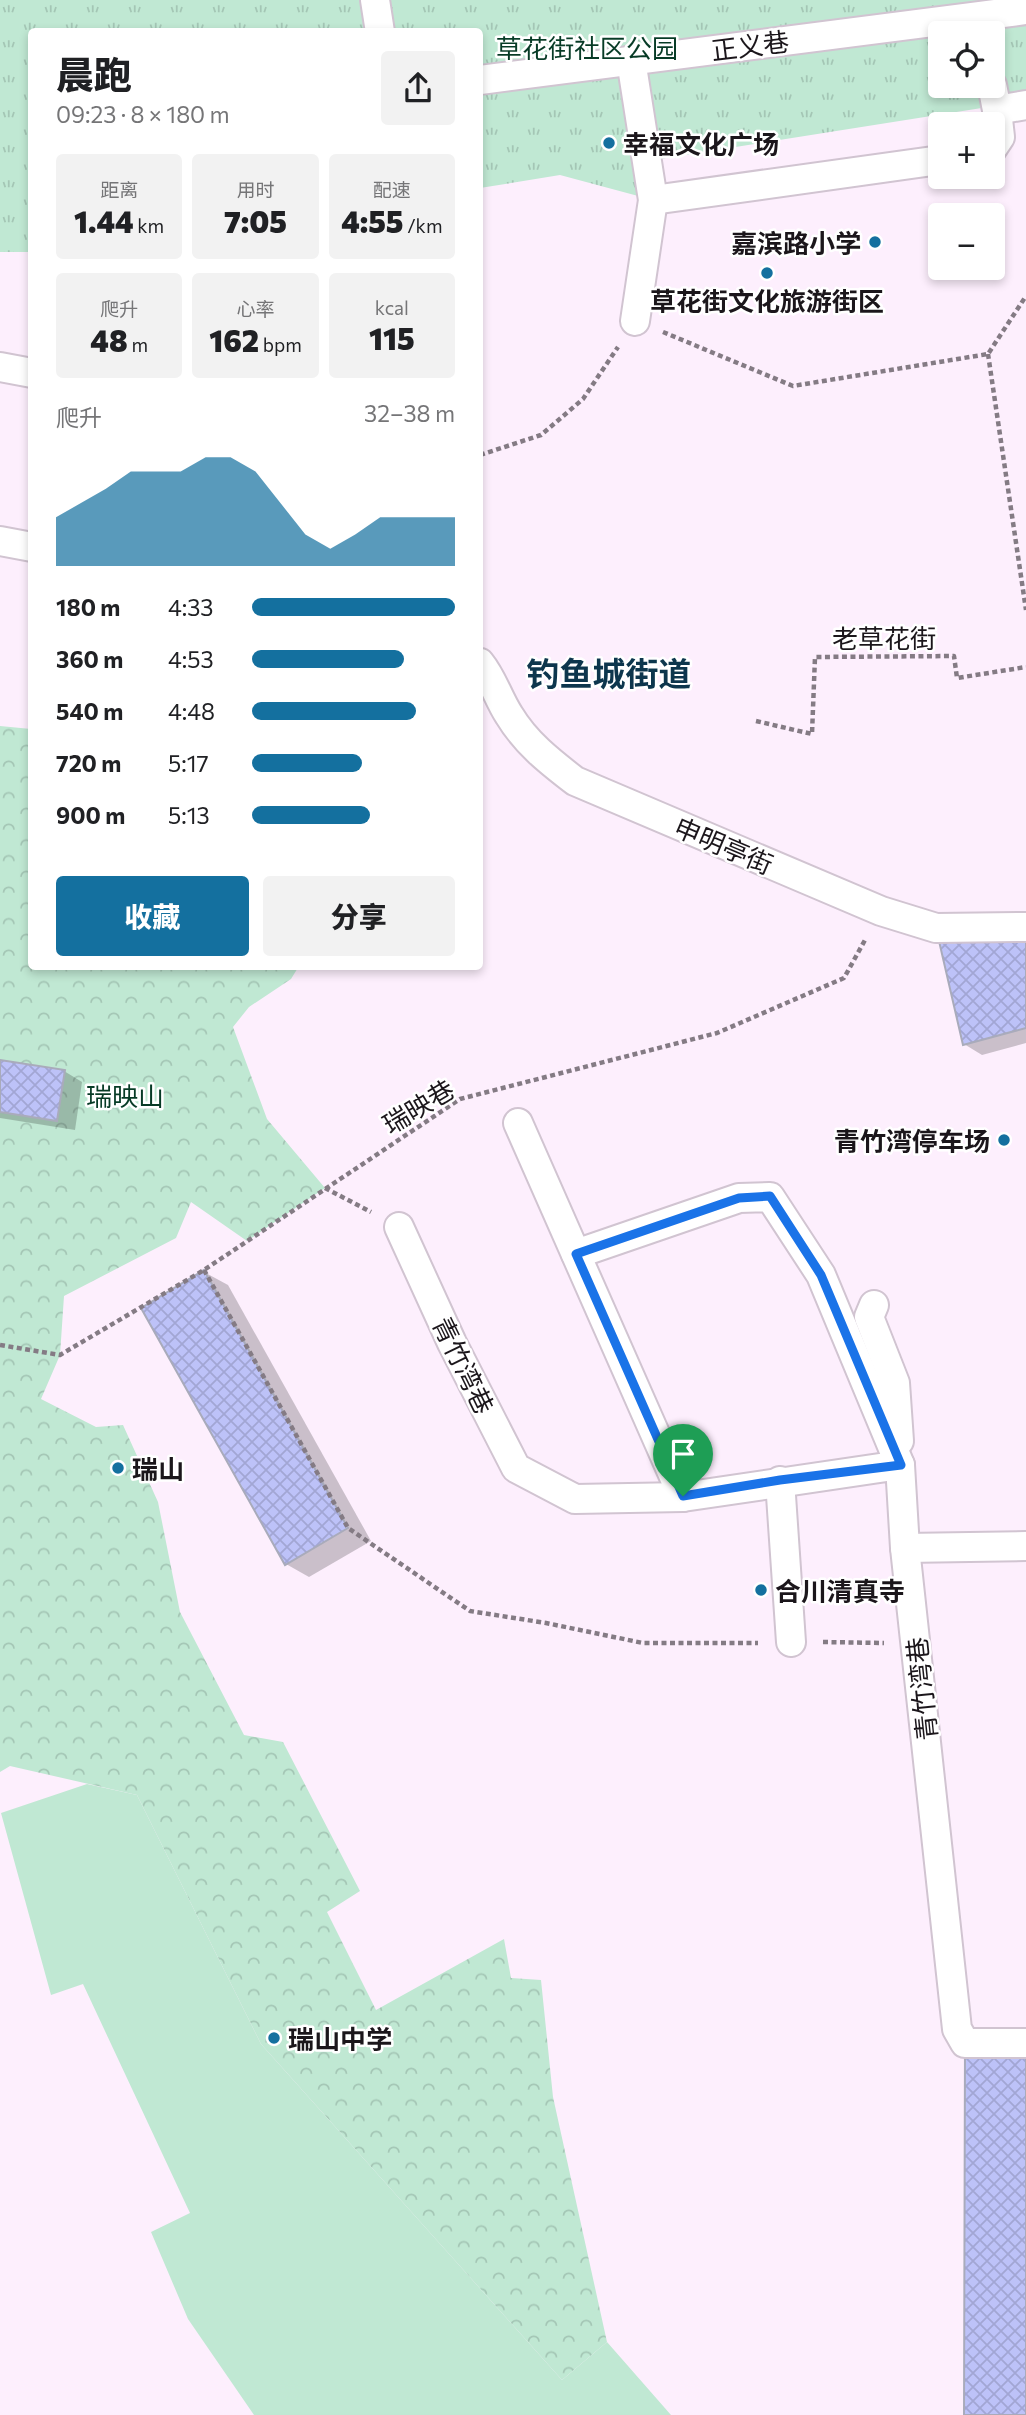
<!DOCTYPE html>
<html lang="zh">
<head>
<meta charset="utf-8">
<style>
  body { margin:0; font-family:Commissioner,"Noto Sans SC",sans-serif; background:#f2f2f2; color:#202124; height:100vh; display:flex; flex-direction:column; font-size:26px; white-space:nowrap }
  * { box-sizing:border-box; margin:0 }
  p { font-size:23px; color:#757577 }
  .icon { flex:none; width:38px; height:38px; fill:none; stroke:currentColor; stroke-width:2; stroke-linecap:round; stroke-linejoin:round }
  .map { position:relative; flex:1; overflow:hidden }
  .panel { position:absolute; left:28px; top:28px; width:455px; height:942px; display:flex; flex-direction:column; background:#fff; border-radius:7px; box-shadow:0 4px 10px #0003 }
  .panel>* { flex:none }
  .tools { position:absolute; left:928px; top:21px; display:grid; gap:14px }
  .tools a { display:grid; place-items:center; width:77px; height:77px; border-radius:7px; background:#fff; box-shadow:0 4px 10px #0003; font-size:35px }
  .pin { position:absolute; display:grid; place-items:center; width:60px; height:60px; color:#fff; margin:-72px -30px; border-radius:50% 50% 50% 0; rotate:-45deg; box-shadow:0 0 7px #0007 }
  .pin .icon { rotate:45deg }
  .round { display:grid; place-items:center; flex:none; width:74px; height:74px; border-radius:7px; background:#f2f2f2 }
  .summary { display:flex; align-items:center; justify-content:space-between; height:119px; padding:0 28px }
  h1 { font-size:38px; font-weight:800; line-height:52px }
  .metrics { display:grid; grid-template-columns:repeat(3,1fr); gap:10px; height:119px; padding:7px 28px }
  .metrics div { display:grid; align-content:center; border-radius:7px; background:#f2f2f2; text-align:center }
  .metrics b { font-size:30px; font-weight:800 }
  .metrics small { font-size:19px; font-weight:400 }
  .metrics p { font-size:19px }
  .chart { height:196px; padding:14px 28px }
  .chart p { display:flex; justify-content:space-between }
  .chart svg { width:100%; height:126px; margin-top:7px; fill:#14709f; opacity:.7 }
  .primary-button { display:flex; gap:14px; margin-top:auto; padding:14px 28px }
  .primary-button a { flex:1; height:80px; border-radius:7px; background:#14709f; color:#fff; font-size:28px; font-weight:800; line-height:80px; text-align:center }
  .primary-button a+a { background:#f2f2f2; color:#202124 }
  ul { padding:0 28px; list-style:none; font-size:23px }
  li { display:grid; grid-template-columns:112px 84px 1fr; align-items:center; height:52px }
  li i { height:18px; border-radius:9px; background:#14709f }
  .map>svg:first-child { display:block }
  .forest { fill:url(#forest-crowns) }
  .park { fill:url(#park-tufts); fill-rule:evenodd }
  .pitch { fill:#c0e8d3 }
  .shadow { fill:#0003 }
  .building { fill:url(#building-cross-hatch); stroke:#a9abbb; stroke-width:2 }
  .lines { fill:none; stroke-linecap:round; stroke-linejoin:round }
  .street-casing { stroke:#d1c4d1; stroke-width:32 }
  .path { stroke:#847b84; stroke-width:4.5; stroke-dasharray:5 3.5; stroke-linecap:butt }
  .street { stroke:#fff; stroke-width:28 }
  .route-casing { stroke:#fff; stroke-width:14 }
  .route { stroke:#1a73e8; stroke-width:9 }
  .poi-dot { fill:#14709f; stroke:#fff; stroke-width:2.5 }
  .labels { text-anchor:middle; dominant-baseline:central; stroke-width:5; stroke-linejoin:round; paint-order:stroke }
  .street-label { font-size:26px; fill:#1b161b; stroke:#fff }
  .park-label { font-size:26px; fill:#073b26; stroke:#fff }
  .poi-label { font-size:26px; font-weight:bold; fill:#1b161b; stroke:#fff; text-anchor:start }
  .district-label { font-size:33px; font-weight:bold; fill:#0d364d; stroke:#fff }
</style>
</head>
<body>
<div class="map">
<svg width="1026" height="2415" viewBox="0 0 1026 2415">
  <defs>
    <pattern id="forest-crowns" width="20" height="18" patternUnits="userSpaceOnUse" patternTransform="scale(1.75)"><rect width="20" height="18" fill="#c0e8d3"/><path d="M2 6a3 3 0 1 1 6 0M12 15a3 3 0 1 1 6 0" fill="none" stroke="#a4c6b5"/></pattern>
    <pattern id="park-tufts" width="24" height="20" patternUnits="userSpaceOnUse" patternTransform="scale(1.75)"><rect width="24" height="20" fill="#c0e8d3"/><path d="M3 7l-1-3M5 7V3M7 7l1-3M15 17l-1-3M17 17v-4M19 17l1-3" fill="none" stroke="#a4c6b5"/></pattern>
    <pattern id="building-cross-hatch" width="8" height="8" patternUnits="userSpaceOnUse" patternTransform="scale(1.75)"><rect width="8" height="8" fill="#bdc2f8"/><path d="M0 0l8 8M0 8l8-8" fill="none" stroke="#a2a6d4"/></pattern>
  </defs>
  <rect width="100%" height="100%" fill="#fdeffd"/>
  <!-- forest -->
  <path class="forest" d="M0,726l31,3 1,237h267l-8,13 -42,28 -16,20 34,92 58,69 -78,53 -56,-39 -15,36 -112,58 -4,59 -19,44 55,28 27,-2 35,77 22,110 64,123 39,7 77,149 -33,21 49,98 128,-71 7,39 30,2 12,117 54,245 -45,38 -301,-336 -124,-249 -127,-29 -10,6z"/>
  <!-- park -->
  <path class="park" d="M0,0h1026v101l-379,60 6,39 -93,-25 -80,13v-156h-448l-1,220h-31zM940,33h52v53h-52z"/>
  <!-- pitch -->
  <path class="pitch" d="M87,1784l50,11 124,249 301,336 45,-38 64,73h-417l-66,-96 -37,-87 39,-19 -107,-229 -32,11 -50,-182z"/>
  <!-- shadow -->
  <g class="shadow">
    <path d="M1026,928v115l-44,12 -18,-11z"/>
    <path d="M0,1061l64,10 18,11 -7,48 -75,-12z"/>
    <path d="M204,1272l24,13 143,256 -62,36 -23,-13z"/>
  </g>
  <!-- building -->
  <g class="building">
    <path d="M1026,927v101l-63,17 -27,-117z"/>
    <path d="M0,1060l65,10 -8,51 -57,-9z"/>
    <path d="M204,1270l144,258 -63,37 -144,-257z"/>
    <path d="M965,2043h61v372h-62z"/>
  </g>
  <g class="lines">
    <defs>
      <g id="street">
        <path d="M375,0l5,32"/>
        <path d="M631,60l22,140 -18,121"/>
        <path d="M480,80l546,-70"/>
        <path d="M992,85l5,25 29,-5"/>
        <path d="M992,149l8,-12 -3,-27"/>
        <path d="M653,200l287,-40"/>
        <path d="M0,367l32,6"/>
        <path d="M0,541l32,6"/>
        <path d="M480,663c13,16 18,35 29,52 17,28 40,46 66,66l306,130 55,17 90,-1"/>
        <path d="M518,1123l165,374"/>
        <path d="M399,1227l53,116 64,125 59,31 108,-2 217,-32 5,83 52,481 8,14h61"/>
        <path d="M576,1254l163,-56 31,-1 51,78 79,190"/>
        <path d="M874,1305l-5,12 26,66 4,58"/>
        <path d="M780,1481l11,161"/>
        <path d="M905,1548l121,-2"/>
      </g>
    </defs>
    <!-- street casing -->
    <use href="#street" class="street-casing"/>
    <!-- path -->
    <g class="path">
      <path d="M663,332l130,54 195,-32 38,-58"/>
      <path d="M988,354l38,256"/>
      <path d="M480,455l61,-20 42,-36 35,-52"/>
      <path d="M756,721l56,13 3,-77 139,-1 3,22 69,-11"/>
      <path d="M325,1188l46,24"/>
      <path d="M204,1270l144,258 122,83 76,12 97,20h115"/>
      <path d="M0,1345l60,10 144,-85 256,-171 257,-66 127,-55 21,-38"/>
      <path d="M823,1642l61,1"/>
    </g>
    <!-- street -->
    <use href="#street" class="street"/>
  </g>
  <g class="lines">
    <defs>
      <path id="route" d="M770,1196l51,79 80,190 -121,15 -97,16 -107,-242 163,-56z"/>
    </defs>
    <!-- route casing -->
    <use href="#route" class="route-casing"/>
    <!-- route -->
    <use href="#route" class="route"/>
  </g>
  <!-- markers -->
  <g class="poi-dot">
    <circle cx="609" cy="143" r="7"/>
    <circle cx="875" cy="242" r="7"/>
    <circle cx="767" cy="273" r="7"/>
    <circle cx="1004" cy="1140" r="7"/>
    <circle cx="118" cy="1468" r="7"/>
    <circle cx="761" cy="1590" r="7"/>
    <circle cx="274" cy="2038" r="7"/>
  </g>
  <g class="labels">
    <!-- street labels -->
    <g class="street-label">
      <text transform="translate(750 45) rotate(-7)">正义巷</text>
      <text x="884" y="637">老草花街</text>
      <text transform="translate(724 845) rotate(23)">申明亭街</text>
      <text transform="translate(418 1106) rotate(-31)">瑞映巷</text>
      <text transform="translate(464 1365) rotate(64)">青竹湾巷</text>
      <text transform="translate(921 1689) rotate(-96)">青竹湾巷</text>
    </g>
    <!-- park labels -->
    <g class="park-label">
      <text x="587" y="47">草花街社区公园</text>
      <text x="125" y="1095">瑞映山</text>
    </g>
    <!-- poi labels -->
    <g class="poi-label">
      <text x="623" y="143">幸福文化广场</text>
      <text x="861" y="242" text-anchor="end">嘉滨路小学</text>
      <text x="767" y="300" text-anchor="middle">草花街文化旅游街区</text>
      <text x="990" y="1140" text-anchor="end">青竹湾停车场</text>
      <text x="132" y="1468">瑞山</text>
      <text x="775" y="1590">合川清真寺</text>
      <text x="288" y="2038">瑞山中学</text>
    </g>
    <!-- district labels -->
    <g class="district-label">
      <text x="609" y="672">钓鱼城街道</text>
    </g>
  </g>
</svg>
<div class="tools">
<a><svg class="icon" aria-label="locate" viewBox="0 0 24 24"><circle cx="12" cy="12" r="6"/><path d="M12 2v4M12 18v4M2 12h4M18 12h4"/></svg></a>
<a>+</a>
<a>−</a>
</div>
<div class="pin" style="left:683px;top:1496px;background:#1e9e55"><svg class="icon" aria-label="arrive" viewBox="0 0 24 24"><path d="M6 21V4h12l-3 4 3 4H6"/></svg></div>
<section class="panel">
<div class="summary"><div><h1>晨跑</h1><p>09:23 · 8 × 180 m</p></div><a class="round"><svg class="icon" aria-label="share" viewBox="0 0 24 24"><path d="M12 15V3M7 8l5-5 5 5M5 13v7h14v-7"/></svg></a></div>
<div class="metrics">
<div><p>距离</p><b>1.44<small> km</small></b></div>
<div><p>用时</p><b>7:05</b></div>
<div><p>配速</p><b>4:55<small> /km</small></b></div>
</div>
<div class="metrics">
<div><p>爬升</p><b>48<small> m</small></b></div>
<div><p>心率</p><b>162<small> bpm</small></b></div>
<div><p>kcal</p><b>115</b></div>
</div>
<div class="chart"><p><span>爬升</span>32–38 m</p>
<svg viewBox="0 0 160 44" preserveAspectRatio="none"><path d="M0 44V27L10 22L20 17L30 11L40 11L50 11L60 6L70 6L80 11L90 22L100 33L110 38L120 33L130 27L140 27L150 27L160 27V44z"/></svg>
</div>
<ul>
<li><b>180 m</b>4:33<i style="width:100%"></i></li>
<li><b>360 m</b>4:53<i style="width:75%"></i></li>
<li><b>540 m</b>4:48<i style="width:81%"></i></li>
<li><b>720 m</b>5:17<i style="width:54%"></i></li>
<li><b>900 m</b>5:13<i style="width:58%"></i></li>
</ul>
<div class="primary-button"><a>收藏</a><a>分享</a></div>
</section>
</div>
</body>
</html>
